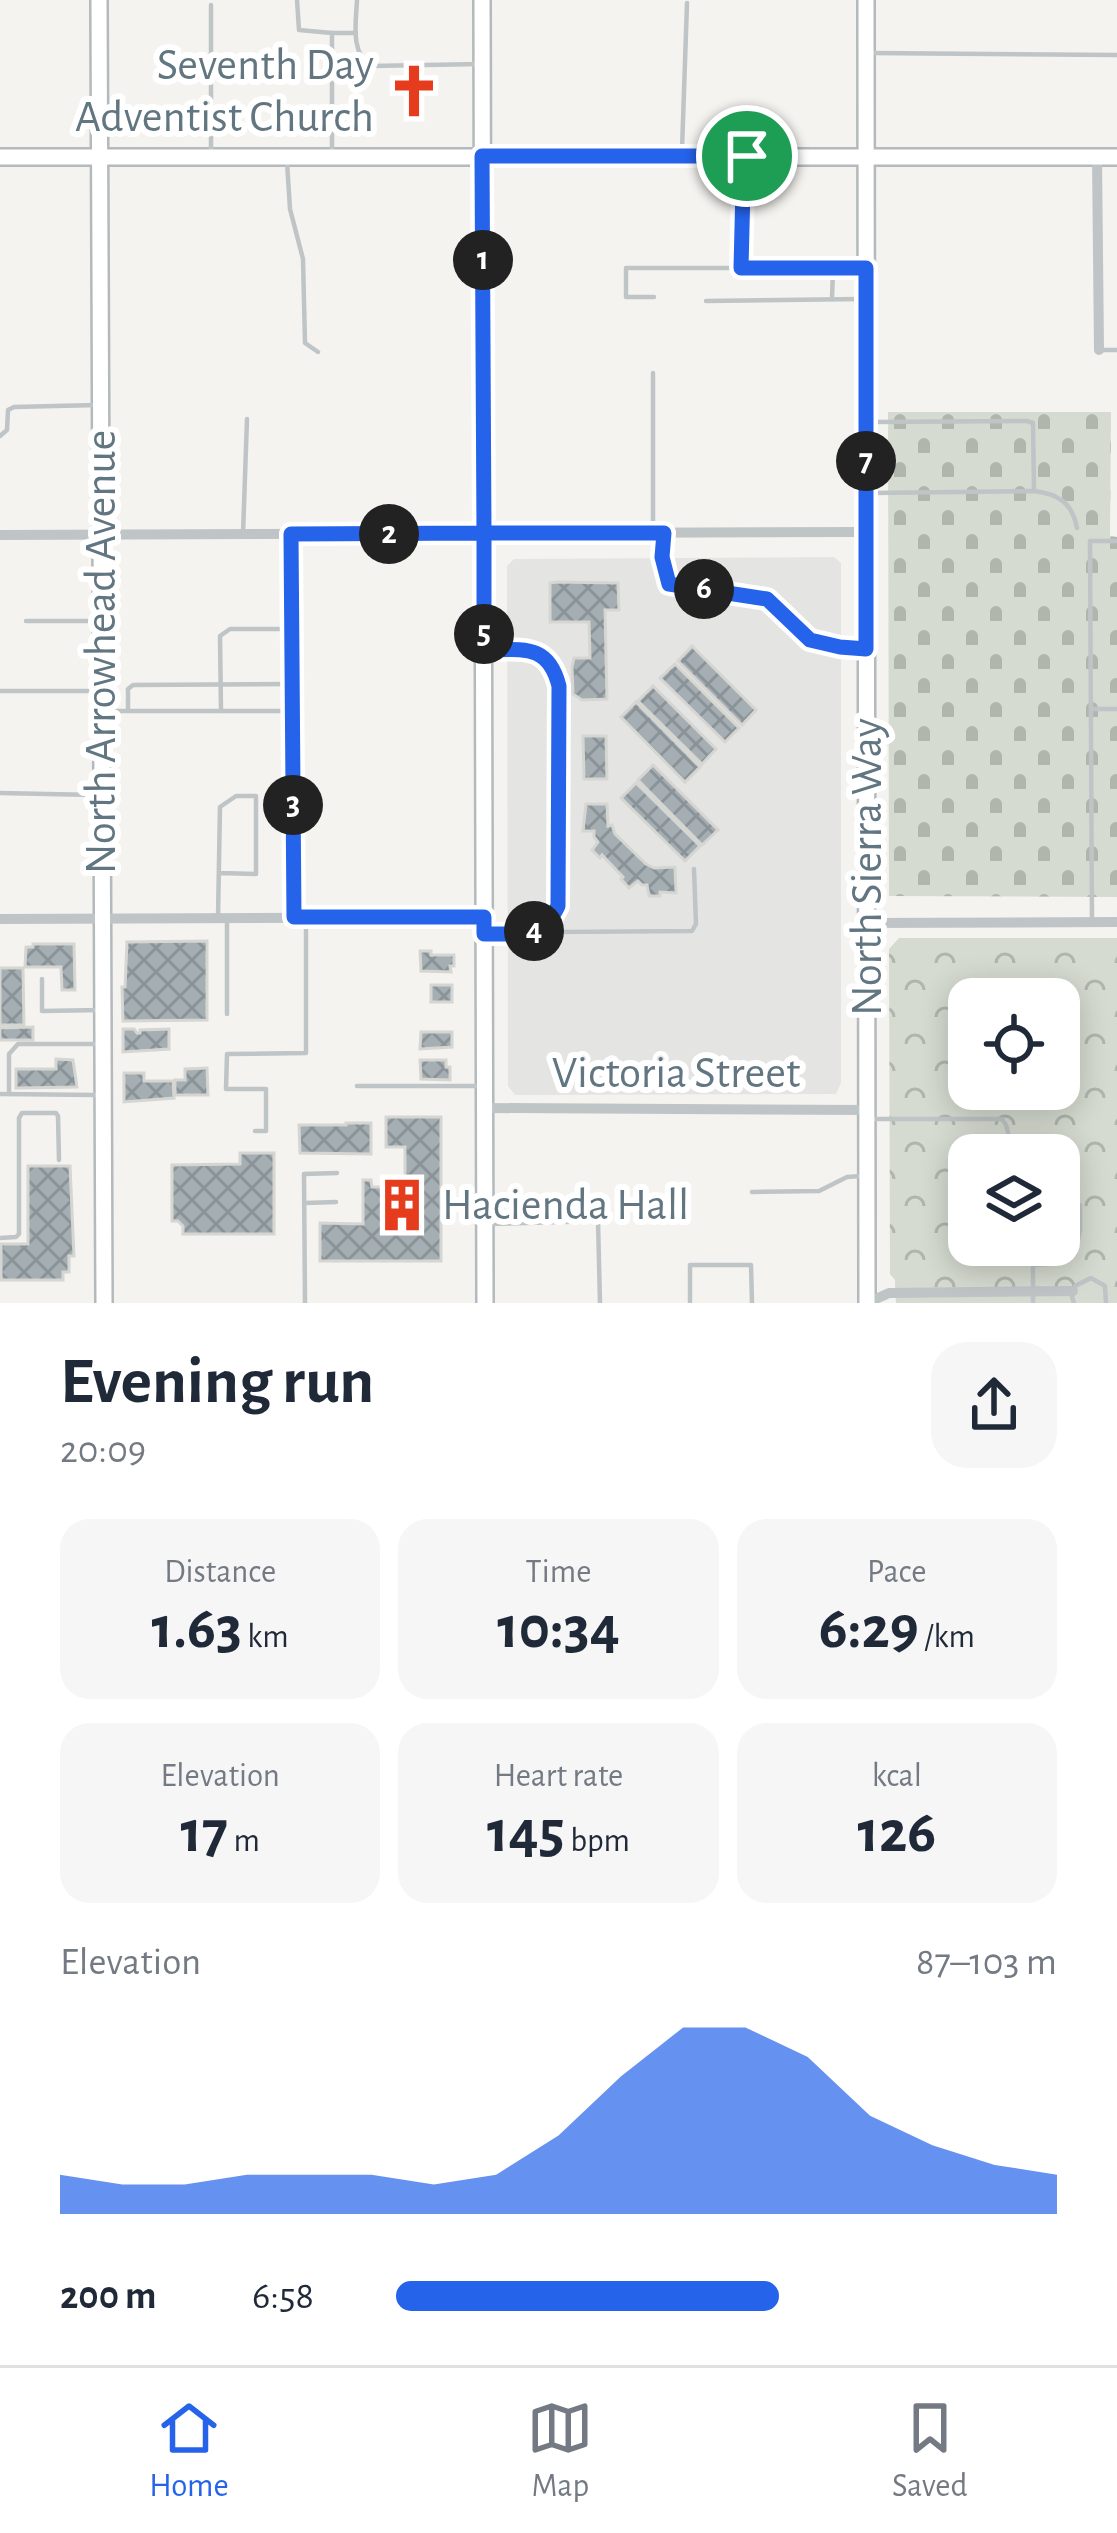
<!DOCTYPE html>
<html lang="en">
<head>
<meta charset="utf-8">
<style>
  body { margin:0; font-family:"Alegreya Sans",sans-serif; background:#f6f6f7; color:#1f2937; height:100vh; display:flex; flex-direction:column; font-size:45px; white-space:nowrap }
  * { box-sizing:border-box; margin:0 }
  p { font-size:39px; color:#747a83 }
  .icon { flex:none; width:66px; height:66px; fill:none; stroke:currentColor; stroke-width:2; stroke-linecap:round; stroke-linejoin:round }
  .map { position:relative; height:1303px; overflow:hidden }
  .panel { display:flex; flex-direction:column; background:#fff; flex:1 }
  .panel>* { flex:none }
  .buttons { position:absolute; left:948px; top:978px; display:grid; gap:24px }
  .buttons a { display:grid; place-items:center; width:132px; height:132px; border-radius:24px; background:#fff; box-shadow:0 6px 30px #0003; font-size:60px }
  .pin { position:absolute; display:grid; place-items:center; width:102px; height:102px; color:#fff; margin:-51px; border:6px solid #fff; border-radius:50%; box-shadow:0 3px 12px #0007 }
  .km { position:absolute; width:60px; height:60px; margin:-30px; border-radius:50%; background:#222; color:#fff; font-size:33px; line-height:60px; text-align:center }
  .round { display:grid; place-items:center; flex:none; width:126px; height:126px; border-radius:36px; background:#f6f6f7 }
  .headline { display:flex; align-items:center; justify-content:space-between; height:204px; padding:0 60px }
  h1 { font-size:66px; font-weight:700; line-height:90px }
  .metrics { display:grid; grid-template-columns:repeat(3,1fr); gap:18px; height:204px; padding:12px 60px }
  .metrics div { display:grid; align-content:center; border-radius:30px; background:#f6f6f7; text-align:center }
  .metrics b { font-size:60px; font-weight:700 }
  .metrics small { font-size:33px; font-weight:400 }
  .metrics p { font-size:33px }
  .chart { height:336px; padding:24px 60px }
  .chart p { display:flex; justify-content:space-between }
  .chart svg { width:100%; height:216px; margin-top:12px; fill:#2563eb; opacity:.7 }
  ul { padding:0 60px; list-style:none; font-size:39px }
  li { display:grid; grid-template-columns:192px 144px 1fr; align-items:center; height:90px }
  li i { height:30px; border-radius:15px; background:#2563eb }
  .tab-bar { display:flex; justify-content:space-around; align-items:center; height:168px; border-top:3px solid #e0e1e3; background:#fff; font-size:33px; color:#747a83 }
  .tab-bar a { display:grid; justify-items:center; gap:6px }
  .tab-bar .active { color:#2563eb }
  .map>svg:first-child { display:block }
  .built { fill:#e4e5e3 }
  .forest { fill:url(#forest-crowns); fill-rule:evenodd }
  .cemetery { fill:url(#cemetery-stones) }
  .building { fill:url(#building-cross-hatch); stroke:#d5d5d2; stroke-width:3 }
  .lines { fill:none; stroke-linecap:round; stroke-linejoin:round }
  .secondary-casing { stroke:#b3b9bc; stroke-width:20 }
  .lane { stroke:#bfc4c6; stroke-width:4.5 }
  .street { stroke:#bfc4c6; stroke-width:10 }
  .secondary { stroke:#fff; stroke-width:15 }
  .route-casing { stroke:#fff; stroke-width:24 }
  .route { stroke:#2563eb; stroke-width:15 }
  .labels { text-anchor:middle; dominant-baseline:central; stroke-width:12; stroke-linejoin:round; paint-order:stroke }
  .poi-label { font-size:45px; fill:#627681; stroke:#fff; text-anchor:end }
  .street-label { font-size:45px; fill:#627681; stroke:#fff }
</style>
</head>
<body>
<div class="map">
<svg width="1117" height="1303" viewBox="0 0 1117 1303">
  <defs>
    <pattern id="forest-crowns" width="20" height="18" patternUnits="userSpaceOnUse" patternTransform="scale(3)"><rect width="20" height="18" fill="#d5dbd0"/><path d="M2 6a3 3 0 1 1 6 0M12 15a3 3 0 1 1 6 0" fill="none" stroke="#b0b6ae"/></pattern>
    <pattern id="cemetery-stones" width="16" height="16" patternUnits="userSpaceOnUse" patternTransform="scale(3)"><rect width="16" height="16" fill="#d5dbd0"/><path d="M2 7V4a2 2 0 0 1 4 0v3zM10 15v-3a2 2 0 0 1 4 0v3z" fill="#b0b6ae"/></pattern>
    <pattern id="building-cross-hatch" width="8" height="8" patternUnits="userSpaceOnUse" patternTransform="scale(3)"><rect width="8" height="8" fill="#a5afb3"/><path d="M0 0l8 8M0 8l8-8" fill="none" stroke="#8a9397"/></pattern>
  </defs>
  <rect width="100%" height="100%" fill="#f4f3ef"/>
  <!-- built -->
  <path class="built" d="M834,557l7,6v520l-5,11 -321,1 -7,-9 -1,-520 7,-7z"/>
  <!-- forest -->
  <path class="forest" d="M899,938h218v365h-221l-1,-23 -5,-6 -1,-325zM969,999h90v90h-90zM969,1155h90v90h-90z"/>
  <!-- cemetery -->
  <path class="cemetery" d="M888,412h223l-1,124 7,1v360l-228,-1z"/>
  <!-- building -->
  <g class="building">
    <path d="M557,582l61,1 1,27h-14l2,89 -25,1 -9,-6 -1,-27 2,-9h16l-1,-36h-39v-39z"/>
    <path d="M692,646l64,64 -14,15 -64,-64z"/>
    <path d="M675,664l64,64 -14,14 -65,-64z"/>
    <path d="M653,686l63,63 -14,15 -64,-63z"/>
    <path d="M636,702l64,65 -15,15 -64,-65z"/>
    <path d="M583,736h23l1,43h-23z"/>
    <path d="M653,765l65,65 -16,15 -64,-65z"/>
    <path d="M636,783l64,63 -15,15 -64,-63z"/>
    <path d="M586,804h21l1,22 4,-1 3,9 31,30 8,4 21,-1 1,26 -16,-1v4h-11l-2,-11h-5l-4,-4 -9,7 -8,-9 2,-2 -21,-22 -2,3 -8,-8 6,-8 -4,-5v-6h-11z"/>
    <path d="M207,941v79l-84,1 -1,-34h3l2,-45z"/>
    <path d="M33,944h41l1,46h-13l-1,-23h-36l1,-20h7z"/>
    <path d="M420,951h11v4h23v11h-4l1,6 -30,-1z"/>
    <path d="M0,968h23l1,57h-24z"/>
    <rect x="431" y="985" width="21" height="17"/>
    <path d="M33,1027v13h-33v-12z"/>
    <path d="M123,1029h11l3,4h3v-3l29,-1v20l-46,3z"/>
    <path d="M421,1032h31v15l-32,2z"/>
    <path d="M56,1059l17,1 4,27 -61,1v-19h40z"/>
    <path d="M420,1060h26v7h4v13l-29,-1z"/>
    <path d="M207,1068l1,27h-33v-15h10v-11z"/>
    <path d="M124,1073h20v8h29l1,17 -50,4z"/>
    <path d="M386,1117h55v144h-121v-38l43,1v-44h8l1,7h25v-7h8v-33h-19z"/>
    <path d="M346,1123h25v31l-71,-1 -1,-28h47z"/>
    <path d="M240,1153h34v81h-91v-8l-5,-5h-6v-56l68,-1z"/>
    <path d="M28,1166h42l4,90h-5v16h-6v8h-62v-36h27z"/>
  </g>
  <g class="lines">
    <defs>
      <g id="secondary">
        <path d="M99,0l5,1303"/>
        <path d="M482,0l3,1303"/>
        <path d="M866,0l1,1303"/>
        <path d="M0,157h1117"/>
      </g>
    </defs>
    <!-- secondary casing -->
    <use href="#secondary" class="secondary-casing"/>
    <!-- lane -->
    <g class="lane">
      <path d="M297,0l2,30 33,3v118"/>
      <path d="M357,0c-1,22 -7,53 14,66l109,-2"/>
      <path d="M211,5v146"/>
      <path d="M332,33h24"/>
      <path d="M871,53l246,2"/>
      <path d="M682,150l5,-147"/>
      <path d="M287,162l3,47 13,50 2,84 13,9"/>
      <path d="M741,268l2,-80 4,-28"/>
      <path d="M654,297h-28v-29h237"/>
      <path d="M832,299l1,-30"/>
      <path d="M706,301l154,-2"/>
      <path d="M1099,350h18"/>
      <path d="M653,373v160"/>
      <path d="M872,422l155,-1 6,2 1,68"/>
      <path d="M0,436l7,-6 1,-20 6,-3 83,-2"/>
      <path d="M872,493l162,-2c24,3 38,11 43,37"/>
      <path d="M664,533l-2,24 7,27 98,15 43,41 30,7 22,2"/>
      <path d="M243,534l4,-115"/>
      <path d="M26,621h69"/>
      <path d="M490,650c36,0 59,-5 69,35l-1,221c-15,32 -36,27 -68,27"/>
      <path d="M0,691h95"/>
      <path d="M1093,709h24"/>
      <path d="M128,710v-21l5,-4 159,-1"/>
      <path d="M107,711h180"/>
      <path d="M221,711l-1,-75 10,-7h62"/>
      <path d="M0,793l95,2"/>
      <path d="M218,917l2,-110 16,-11h20v78l-37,-1"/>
      <path d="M227,917v97"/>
      <path d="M1092,922l-2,-381h27"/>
      <path d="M547,925l11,7 134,-1 4,-7 -2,-55"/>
      <path d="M42,979v32l59,-1"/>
      <path d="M357,1086h126"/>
      <path d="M0,1094l96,1"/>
      <path d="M9,1094v-40l9,-10h79"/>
      <path d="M873,1119h129l4,6 8,30"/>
      <path d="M255,1131h11v-42h-40l1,-35 79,-1v-135"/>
      <path d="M752,1192l67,-1 28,-14 14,-1"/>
      <path d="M305,1203l31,-1"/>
      <path d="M488,1224l110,-3 2,82"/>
      <path d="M0,1238l16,-1 3,-3v-116l3,-5h34l2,3 1,44"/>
      <path d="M305,1303l-1,-129 33,-1"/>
      <path d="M690,1303v-38h61l1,38"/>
      <path d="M1033,1303v-38l28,-2 14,-9 5,-24v-25l-21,-9"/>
      <path d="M1074,1303l-2,-6 3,-11 16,-8 14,8 1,17"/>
    </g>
    <!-- street -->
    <g class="street">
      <path d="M1097,157l2,193"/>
      <path d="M291,534l3,383"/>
      <path d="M0,535l866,-3"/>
      <path d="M0,919l484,-2"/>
      <path d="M867,923l250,-1"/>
      <path d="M485,1108l382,2"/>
      <path d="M867,1303l22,-10 184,-2"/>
    </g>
    <!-- secondary -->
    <use href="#secondary" class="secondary"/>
  </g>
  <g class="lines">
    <defs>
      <path id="route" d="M747,156h-265l2,377 -193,1 3,383h190v17c33,-1 58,6 74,-28l1,-220c-11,-44 -38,-36 -75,-36v-117h180l-2,24 7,27 98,15 43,41 30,7 26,2v-381h-125l2,-80 4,-32"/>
    </defs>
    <!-- route casing -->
    <use href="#route" class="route-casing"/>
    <!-- route -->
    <use href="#route" class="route"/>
  </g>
  <!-- icons -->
  <defs>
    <symbol id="church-bare" viewBox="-9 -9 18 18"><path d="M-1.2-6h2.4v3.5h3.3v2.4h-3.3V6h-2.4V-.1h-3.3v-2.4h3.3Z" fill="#e53c1e" stroke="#fff" stroke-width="2.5" paint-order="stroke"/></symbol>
    <symbol id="building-bare" viewBox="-9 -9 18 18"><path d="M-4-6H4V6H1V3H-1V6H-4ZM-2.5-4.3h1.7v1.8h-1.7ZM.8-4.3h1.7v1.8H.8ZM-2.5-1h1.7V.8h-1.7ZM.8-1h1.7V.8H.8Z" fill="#e53c1e" stroke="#fff" stroke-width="2.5" paint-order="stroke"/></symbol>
  </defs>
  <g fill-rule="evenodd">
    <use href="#church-bare" x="376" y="53" width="76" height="76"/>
    <use href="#building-bare" x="364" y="1167" width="76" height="76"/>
  </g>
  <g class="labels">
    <!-- poi labels -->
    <g class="poi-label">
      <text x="374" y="65">Seventh Day<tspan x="374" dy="52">Adventist Church</tspan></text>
      <text x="442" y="1205" text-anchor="start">Hacienda Hall</text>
    </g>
    <!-- street labels -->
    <g class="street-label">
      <text transform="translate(101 652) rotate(-90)">North Arrowhead Avenue</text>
      <text transform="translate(867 867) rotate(-90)">North Sierra Way</text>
      <text x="676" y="1073">Victoria Street</text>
    </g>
  </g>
</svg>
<div class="buttons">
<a><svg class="icon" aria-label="locate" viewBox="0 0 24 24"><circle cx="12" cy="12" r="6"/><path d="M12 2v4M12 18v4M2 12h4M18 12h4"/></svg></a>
<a><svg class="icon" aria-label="layers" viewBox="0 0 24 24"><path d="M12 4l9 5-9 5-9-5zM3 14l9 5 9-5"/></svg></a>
</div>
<div class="pin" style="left:747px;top:156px;background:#1e9e55"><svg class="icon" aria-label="arrive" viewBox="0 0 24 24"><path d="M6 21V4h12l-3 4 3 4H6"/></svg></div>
<b class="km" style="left:483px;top:260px">1</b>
<b class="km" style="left:389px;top:534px">2</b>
<b class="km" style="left:293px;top:805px">3</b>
<b class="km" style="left:534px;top:931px">4</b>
<b class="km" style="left:484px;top:634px">5</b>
<b class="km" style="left:704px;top:589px">6</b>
<b class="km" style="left:866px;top:461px">7</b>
</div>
<section class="panel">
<div class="headline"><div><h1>Evening run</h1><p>20:09</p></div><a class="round"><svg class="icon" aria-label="share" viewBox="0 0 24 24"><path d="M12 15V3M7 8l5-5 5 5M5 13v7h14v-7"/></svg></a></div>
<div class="metrics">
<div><p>Distance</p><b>1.63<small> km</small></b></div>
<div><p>Time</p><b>10:34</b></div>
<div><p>Pace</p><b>6:29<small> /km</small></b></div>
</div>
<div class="metrics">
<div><p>Elevation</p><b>17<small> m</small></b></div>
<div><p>Heart rate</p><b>145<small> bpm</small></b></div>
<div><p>kcal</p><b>126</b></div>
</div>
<div class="chart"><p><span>Elevation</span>87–103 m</p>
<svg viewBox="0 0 160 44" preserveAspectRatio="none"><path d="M0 44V36L10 38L20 38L30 36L40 36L50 36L60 38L70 36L80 28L90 16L100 6L110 6L120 12L130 24L140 30L150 34L160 36V44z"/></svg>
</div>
<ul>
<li><b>200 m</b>6:58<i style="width:58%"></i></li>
</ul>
</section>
<nav class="tab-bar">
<a class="active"><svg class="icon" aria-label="home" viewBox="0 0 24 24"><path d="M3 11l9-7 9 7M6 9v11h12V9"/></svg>Home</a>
<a><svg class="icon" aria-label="map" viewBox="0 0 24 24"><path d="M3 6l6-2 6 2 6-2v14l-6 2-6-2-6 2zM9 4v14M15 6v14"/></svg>Map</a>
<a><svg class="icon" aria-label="saved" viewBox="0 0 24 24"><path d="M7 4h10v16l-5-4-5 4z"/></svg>Saved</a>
</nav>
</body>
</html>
